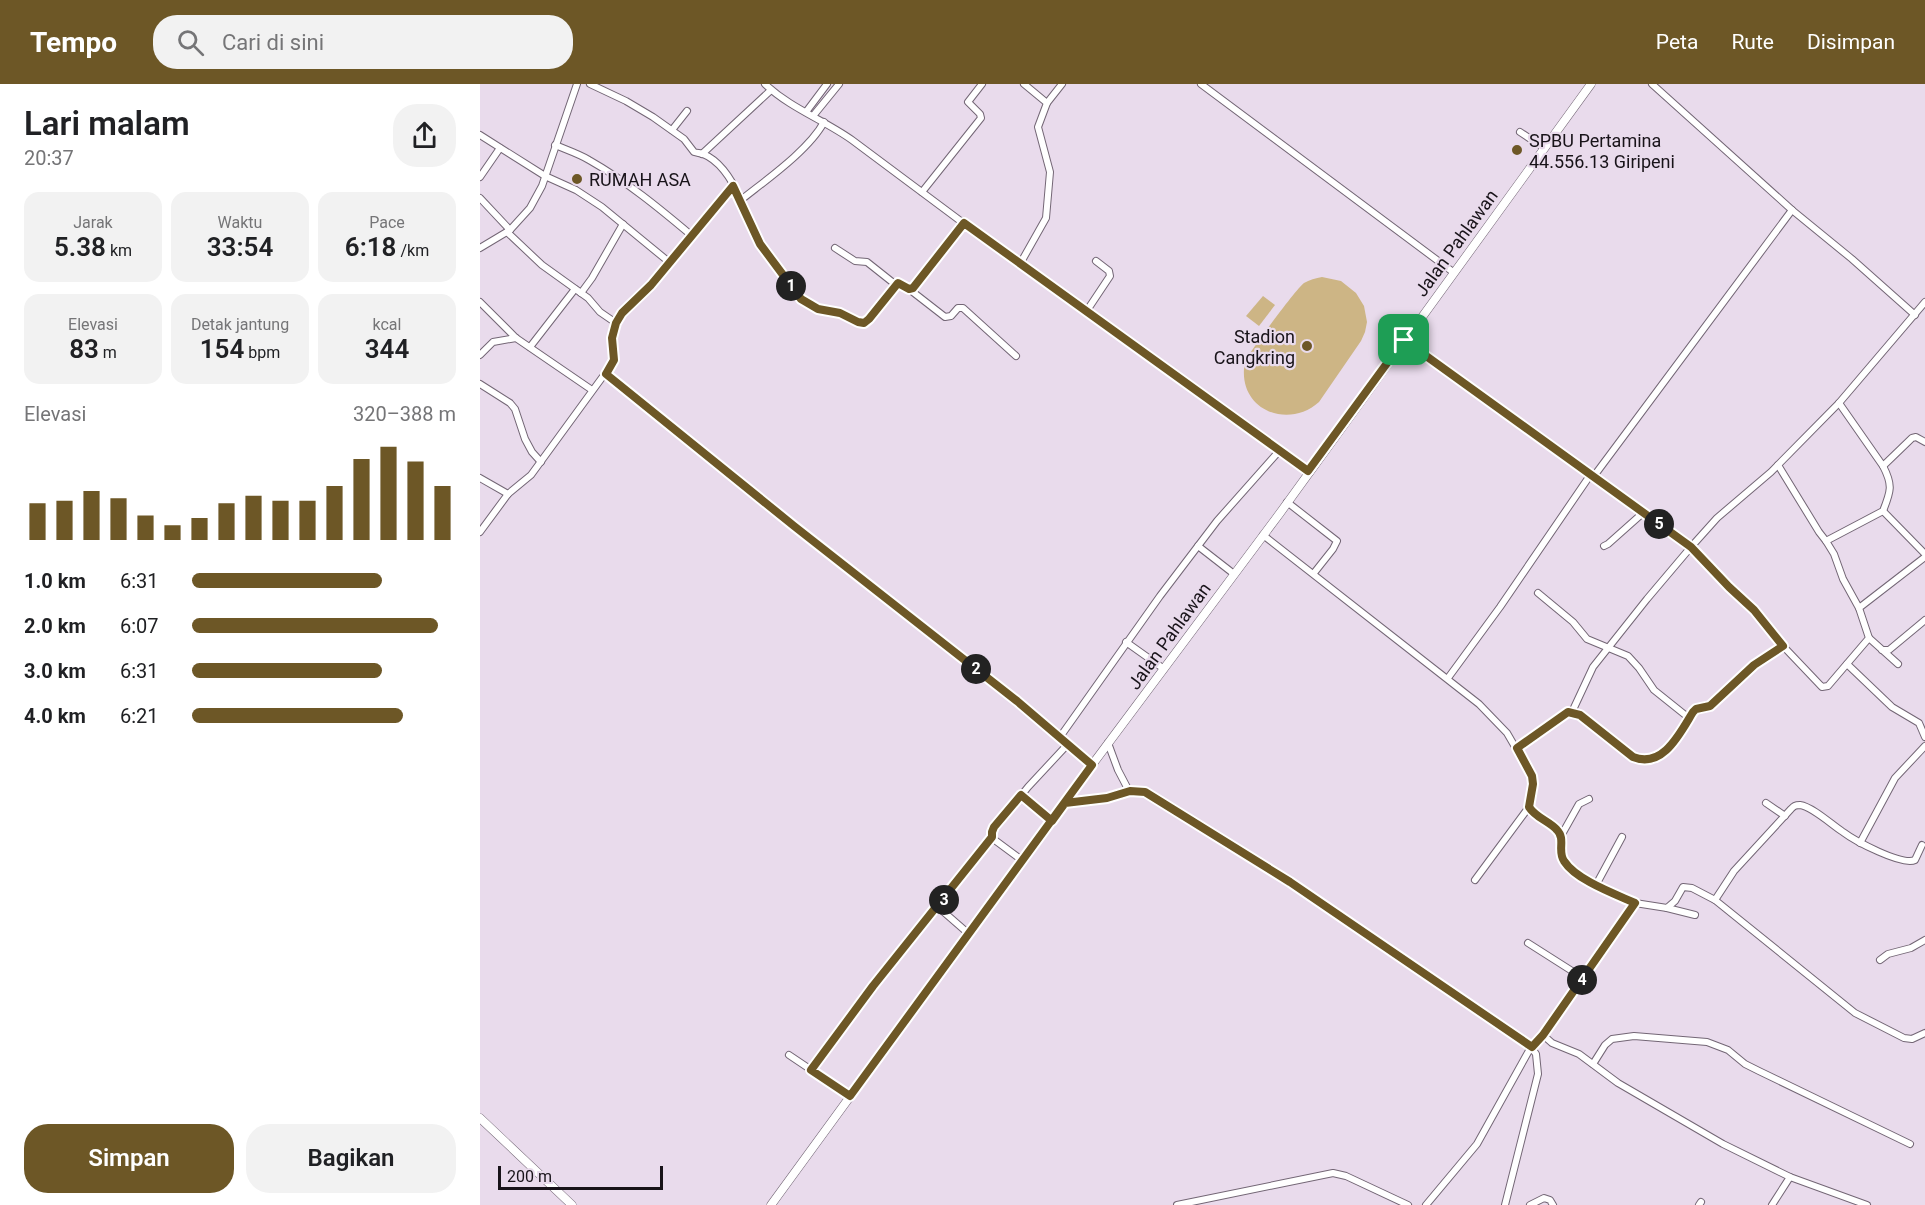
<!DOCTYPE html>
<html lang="id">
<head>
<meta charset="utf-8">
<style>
  body { margin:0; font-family:Roboto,sans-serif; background:#f2f2f2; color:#202124; height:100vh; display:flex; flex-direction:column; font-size:22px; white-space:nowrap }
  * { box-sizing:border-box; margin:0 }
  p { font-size:20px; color:#757577 }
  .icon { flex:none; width:33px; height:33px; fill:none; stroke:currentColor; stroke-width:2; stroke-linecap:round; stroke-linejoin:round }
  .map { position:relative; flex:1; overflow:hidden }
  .sheet { display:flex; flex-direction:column; background:#fff; width:480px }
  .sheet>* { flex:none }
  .scale { position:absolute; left:18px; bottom:15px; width:165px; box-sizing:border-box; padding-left:6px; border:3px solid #181319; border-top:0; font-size:16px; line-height:21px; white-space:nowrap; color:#181319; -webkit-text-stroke:4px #e9dbec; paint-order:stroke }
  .pin { position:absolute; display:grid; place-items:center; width:51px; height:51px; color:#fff; margin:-26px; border-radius:12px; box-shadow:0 3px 9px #0006 }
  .km { position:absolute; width:30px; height:30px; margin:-15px; border-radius:50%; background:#222; color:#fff; font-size:16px; line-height:30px; text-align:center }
  .round { display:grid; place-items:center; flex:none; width:63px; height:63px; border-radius:24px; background:#f2f2f2 }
  .headline { display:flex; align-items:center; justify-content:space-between; height:102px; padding:0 24px }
  h1 { font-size:33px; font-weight:600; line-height:45px }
  .figures { display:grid; grid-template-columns:repeat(3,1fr); gap:9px; height:102px; padding:6px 24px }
  .figures div { display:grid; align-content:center; border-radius:15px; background:#f2f2f2; text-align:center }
  .figures b { font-size:26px; font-weight:600 }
  .figures small { font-size:16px; font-weight:400 }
  .figures p { font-size:16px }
  .chart { height:168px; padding:12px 24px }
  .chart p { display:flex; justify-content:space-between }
  .chart svg { width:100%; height:108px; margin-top:6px; stroke:#6d5726; stroke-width:6 }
  .primary-button { display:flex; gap:12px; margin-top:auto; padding:12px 24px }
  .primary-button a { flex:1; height:69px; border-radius:24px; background:#6d5726; color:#fff; font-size:24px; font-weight:600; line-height:69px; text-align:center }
  .primary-button a+a { background:#f2f2f2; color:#202124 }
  ul { padding:0 24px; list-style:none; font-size:20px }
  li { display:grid; grid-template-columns:96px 72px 1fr; align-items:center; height:45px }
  li i { height:15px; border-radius:8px; background:#6d5726 }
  header { display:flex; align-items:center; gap:36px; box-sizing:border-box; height:84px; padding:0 30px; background:#6d5726; color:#fff }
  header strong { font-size:28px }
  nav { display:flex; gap:33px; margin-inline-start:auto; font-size:21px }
  .search { width:420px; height:54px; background:#f2f2f2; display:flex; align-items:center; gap:15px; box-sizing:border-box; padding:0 21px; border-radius:24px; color:#757577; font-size:22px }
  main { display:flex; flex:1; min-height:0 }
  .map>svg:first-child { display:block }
  .grass { fill:#cdb585 }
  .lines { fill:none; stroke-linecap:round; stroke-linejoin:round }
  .minor-casing { stroke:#736675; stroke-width:8 }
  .major-casing { stroke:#736675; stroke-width:9 }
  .minor { stroke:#fff; stroke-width:6 }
  .major { stroke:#fff; stroke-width:8 }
  .route-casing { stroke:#fff; stroke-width:12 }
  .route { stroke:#6d5726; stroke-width:8 }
  .poi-dot { fill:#6d5726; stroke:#e9dbec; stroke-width:2 }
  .labels { text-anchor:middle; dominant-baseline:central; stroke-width:4.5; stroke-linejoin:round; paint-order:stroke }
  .poi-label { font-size:18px; fill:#181319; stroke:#e9dbec; text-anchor:start }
  .street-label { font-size:18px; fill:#181319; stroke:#e9dbec }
</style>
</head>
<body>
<header>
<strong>Tempo</strong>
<div class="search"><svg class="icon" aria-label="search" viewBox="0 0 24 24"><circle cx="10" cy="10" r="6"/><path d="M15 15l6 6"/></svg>Cari di sini</div>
<nav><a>Peta</a><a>Rute</a><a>Disimpan</a></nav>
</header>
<main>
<section class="sheet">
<div class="headline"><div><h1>Lari malam</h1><p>20:37</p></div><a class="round"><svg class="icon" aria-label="share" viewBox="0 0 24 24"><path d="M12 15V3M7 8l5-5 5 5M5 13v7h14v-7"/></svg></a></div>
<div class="figures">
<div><p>Jarak</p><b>5.38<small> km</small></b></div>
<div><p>Waktu</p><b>33:54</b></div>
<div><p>Pace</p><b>6:18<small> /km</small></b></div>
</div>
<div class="figures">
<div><p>Elevasi</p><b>83<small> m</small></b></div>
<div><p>Detak jantung</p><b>154<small> bpm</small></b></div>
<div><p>kcal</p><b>344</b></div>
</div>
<div class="chart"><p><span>Elevasi</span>320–388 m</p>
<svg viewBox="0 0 160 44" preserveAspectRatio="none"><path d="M5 44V29M15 44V28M25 44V24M35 44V27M45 44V34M55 44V38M65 44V35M75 44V29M85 44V26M95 44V28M105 44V28M115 44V22M125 44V11M135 44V6M145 44V12M155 44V22"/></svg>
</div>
<ul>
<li><b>1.0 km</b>6:31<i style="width:72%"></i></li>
<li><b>2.0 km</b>6:07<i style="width:93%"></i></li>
<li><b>3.0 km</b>6:31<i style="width:72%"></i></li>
<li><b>4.0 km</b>6:21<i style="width:80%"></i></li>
</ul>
<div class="primary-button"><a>Simpan</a><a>Bagikan</a></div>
</section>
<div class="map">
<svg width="1445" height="1121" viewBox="0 0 1445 1121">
  <rect width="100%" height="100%" fill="#e9dbec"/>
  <!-- grass -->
  <g class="grass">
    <path d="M842,193l19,4 15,12 8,13 3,16 -2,10 -4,9 -42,61c-30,27 -78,9 -75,-33 1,-6 4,-11 7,-17 6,-10 46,-64 53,-69 5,-3 12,-5 18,-6z"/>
    <path d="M783,212l12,9 -16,21 -13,-10z"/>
  </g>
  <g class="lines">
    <defs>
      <g id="minor">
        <path d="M110,0l36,17 27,16 31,22 10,13c3,1 6,1 9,2 18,7 31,30 38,46 25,-20 68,-50 83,-78"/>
        <path d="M285,0c25,24 59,36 87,56l134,100 322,231"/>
        <path d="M721,0l252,188"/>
        <path d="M1172,0l140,126 60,49 63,56"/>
        <path d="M567,19l15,-19"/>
        <path d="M326,28l21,-28"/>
        <path d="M333,32l26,-32"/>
        <path d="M192,46l15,-19"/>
        <path d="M1040,48l24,16"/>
        <path d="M0,51l65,41 31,14 26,17 67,55"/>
        <path d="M75,61c12,5 24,9 34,15 37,21 70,48 102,75"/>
        <path d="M222,70l69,-64"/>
        <path d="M0,93l20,-29"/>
        <path d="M442,108l59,-74 -1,-4 -12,-12 14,-18"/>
        <path d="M0,114l30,32"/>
        <path d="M261,116l19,44 41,55 17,10 22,4 21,10 8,-4 29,-36 11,6 4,-1 51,-65"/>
        <path d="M27,148l35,33 46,33 12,14 16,11"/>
        <path d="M0,164l30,-18 20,-22 12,-22 35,-102"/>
        <path d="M355,164l20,13 12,1 29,23"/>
        <path d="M540,180l26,-46 4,-46 -12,-45 9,-24 -23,-19"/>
        <path d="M429,205l36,28 6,-1 7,-8h5l53,48"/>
        <path d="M101,209l11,-15 31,-54"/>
        <path d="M0,218l36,36 76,52"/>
        <path d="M606,228l24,-36 -1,-5 -13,-10"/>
        <path d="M924,256l287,207 38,40 25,23 29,36 39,41 6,-1 41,-48 -10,-30 66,-51"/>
        <path d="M50,263l45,-58"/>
        <path d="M0,271l13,-13 23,-4"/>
        <path d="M126,289l188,153 223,175 75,64"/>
        <path d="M0,300l30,19 5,6 10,30 7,13 9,10"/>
        <path d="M1359,319l44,63 29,-28 4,-1 9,5"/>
        <path d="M1298,381l41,67 7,9 57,-30c8,-20 10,-26 0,-45"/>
        <path d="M1114,392l198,-266"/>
        <path d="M0,394l28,16"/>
        <path d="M807,418l50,39 -4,8 -19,24"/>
        <path d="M1403,427l42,43"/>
        <path d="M0,448l28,-38 23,-19 81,-111 2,-10 -2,-16 4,-15 6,-10 29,-28 82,-99"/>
        <path d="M783,451l216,169 28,29 25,43 1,8 -4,23c7,11 20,14 28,23 9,9 0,21 7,31 11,17 52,34 71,42l-92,132 -12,12 -54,97 -51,61"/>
        <path d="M1346,457l8,13 9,25 16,29"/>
        <path d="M718,462l36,28"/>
        <path d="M1124,462l4,-2 36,-32"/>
        <path d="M1058,509l35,29 14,17 41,17 11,12 15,22 35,28"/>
        <path d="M1389,554l29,26"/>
        <path d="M646,558l38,27"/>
        <path d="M1402,566h7l36,-30"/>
        <path d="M1367,580l45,43 27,16 6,14"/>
        <path d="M968,594l52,-71 91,-133"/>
        <path d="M1092,628l21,-45 54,-68 44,-52 26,-29 54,-46 68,-69 86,-101"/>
        <path d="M580,653l100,-141 57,-75 63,-71"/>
        <path d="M628,659l10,27 11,21h13l7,3 141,87 241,166 5,7 2,20 -33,131"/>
        <path d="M1037,664l50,-36 13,3 53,42c30,12 47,-24 60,-45l4,-3 13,-3 44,-41 29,-19"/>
        <path d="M541,711l31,26"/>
        <path d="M586,719l41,-5 22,-7"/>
        <path d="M1286,719l19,13"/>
        <path d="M1081,752l18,-32 10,-5"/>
        <path d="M1380,759l35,-65 30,-32"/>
        <path d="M543,777l-31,-23v-6l36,-45 40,-43"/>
        <path d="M995,796l54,-73"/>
        <path d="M1116,801l26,-48"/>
        <path d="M1235,816l19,-29 57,-62c3,-3 4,-4 9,-4 13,2 32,20 43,27 12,9 59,34 72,28l7,-15"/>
        <path d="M1155,819l32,5 8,-7 8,-14 9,1 23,12 140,113 49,25 8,1 13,-6"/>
        <path d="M1187,824l28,7"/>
        <path d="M489,850l-31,-27 54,-69"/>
        <path d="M1048,859l55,35"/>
        <path d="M1400,876l8,-6 23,-6 14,-8"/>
        <path d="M1063,951l9,8 27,11 39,29 105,61 67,33 77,28"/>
        <path d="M309,971l61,41"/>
        <path d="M1113,980l12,-19 7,-6 22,-3 73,6 21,8 17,14 14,7 151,73"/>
        <path d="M331,986l62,-84 65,-79"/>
        <path d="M697,1121l156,-32 13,3 62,29"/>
        <path d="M1050,1121l14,-7 6,2 3,5"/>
        <path d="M1219,1121l2,-3"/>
        <path d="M1292,1121l18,-28"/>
      </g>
      <g id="major">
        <path d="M0,1034l92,87"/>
        <path d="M291,1121l321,-440 188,-252 311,-429"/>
      </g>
    </defs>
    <!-- minor casing -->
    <use href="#minor" class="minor-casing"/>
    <!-- major casing -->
    <use href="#major" class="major-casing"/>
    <!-- minor -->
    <use href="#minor" class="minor"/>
    <!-- major -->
    <use href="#major" class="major"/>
  </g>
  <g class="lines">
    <defs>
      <path id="route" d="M924,256l-96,131 -344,-248 -51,65 -4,1 -11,-6 -29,36 -5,4 -6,-1 -18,-9 -22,-4 -17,-10 -41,-55 -27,-58 -82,99 -29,28 -6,10 -4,15 2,22 -8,14 188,152 223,175 75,64 -242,331 -39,-26 62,-84 119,-149v-5l2,-5 27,-32 31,26 13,-18 42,-5 23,-7 15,1 145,90 242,165 11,-12 92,-132c-20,-9 -59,-23 -71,-42 -7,-10 2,-22 -7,-31 -8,-9 -21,-12 -28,-23l4,-23 -1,-8 -15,-28 51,-36 12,3 53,42c30,12 47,-24 60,-45l3,-3 14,-3 44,-41 29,-19 -29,-36 -25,-23 -38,-40 -287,-207"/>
    </defs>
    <!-- route casing -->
    <use href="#route" class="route-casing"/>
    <!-- route -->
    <use href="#route" class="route"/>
  </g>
  <!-- markers -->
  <g class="poi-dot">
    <circle cx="1037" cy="66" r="6"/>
    <circle cx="97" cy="95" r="6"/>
    <circle cx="827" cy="262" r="6"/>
  </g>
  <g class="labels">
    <!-- poi labels -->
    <g class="poi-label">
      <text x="1049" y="56">SPBU Pertamina<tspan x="1049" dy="21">44.556.13 Giripeni</tspan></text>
      <text x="109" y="95">RUMAH ASA</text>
      <text x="815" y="252" text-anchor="end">Stadion<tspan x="815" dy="21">Cangkring</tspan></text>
    </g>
    <!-- street labels -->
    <g class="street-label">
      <text transform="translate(976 159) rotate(-54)">Jalan Pahlawan</text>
      <text transform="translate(689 552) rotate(-54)">Jalan Pahlawan</text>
    </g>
  </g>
</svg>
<div class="scale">200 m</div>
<div class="pin" style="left:924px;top:256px;background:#1e9e55"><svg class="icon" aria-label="arrive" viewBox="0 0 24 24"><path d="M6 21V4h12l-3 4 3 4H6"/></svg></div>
<b class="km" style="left:311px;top:202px">1</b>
<b class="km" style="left:496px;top:585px">2</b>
<b class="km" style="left:464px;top:816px">3</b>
<b class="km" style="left:1102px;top:896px">4</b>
<b class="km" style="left:1179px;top:440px">5</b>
</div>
</main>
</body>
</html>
